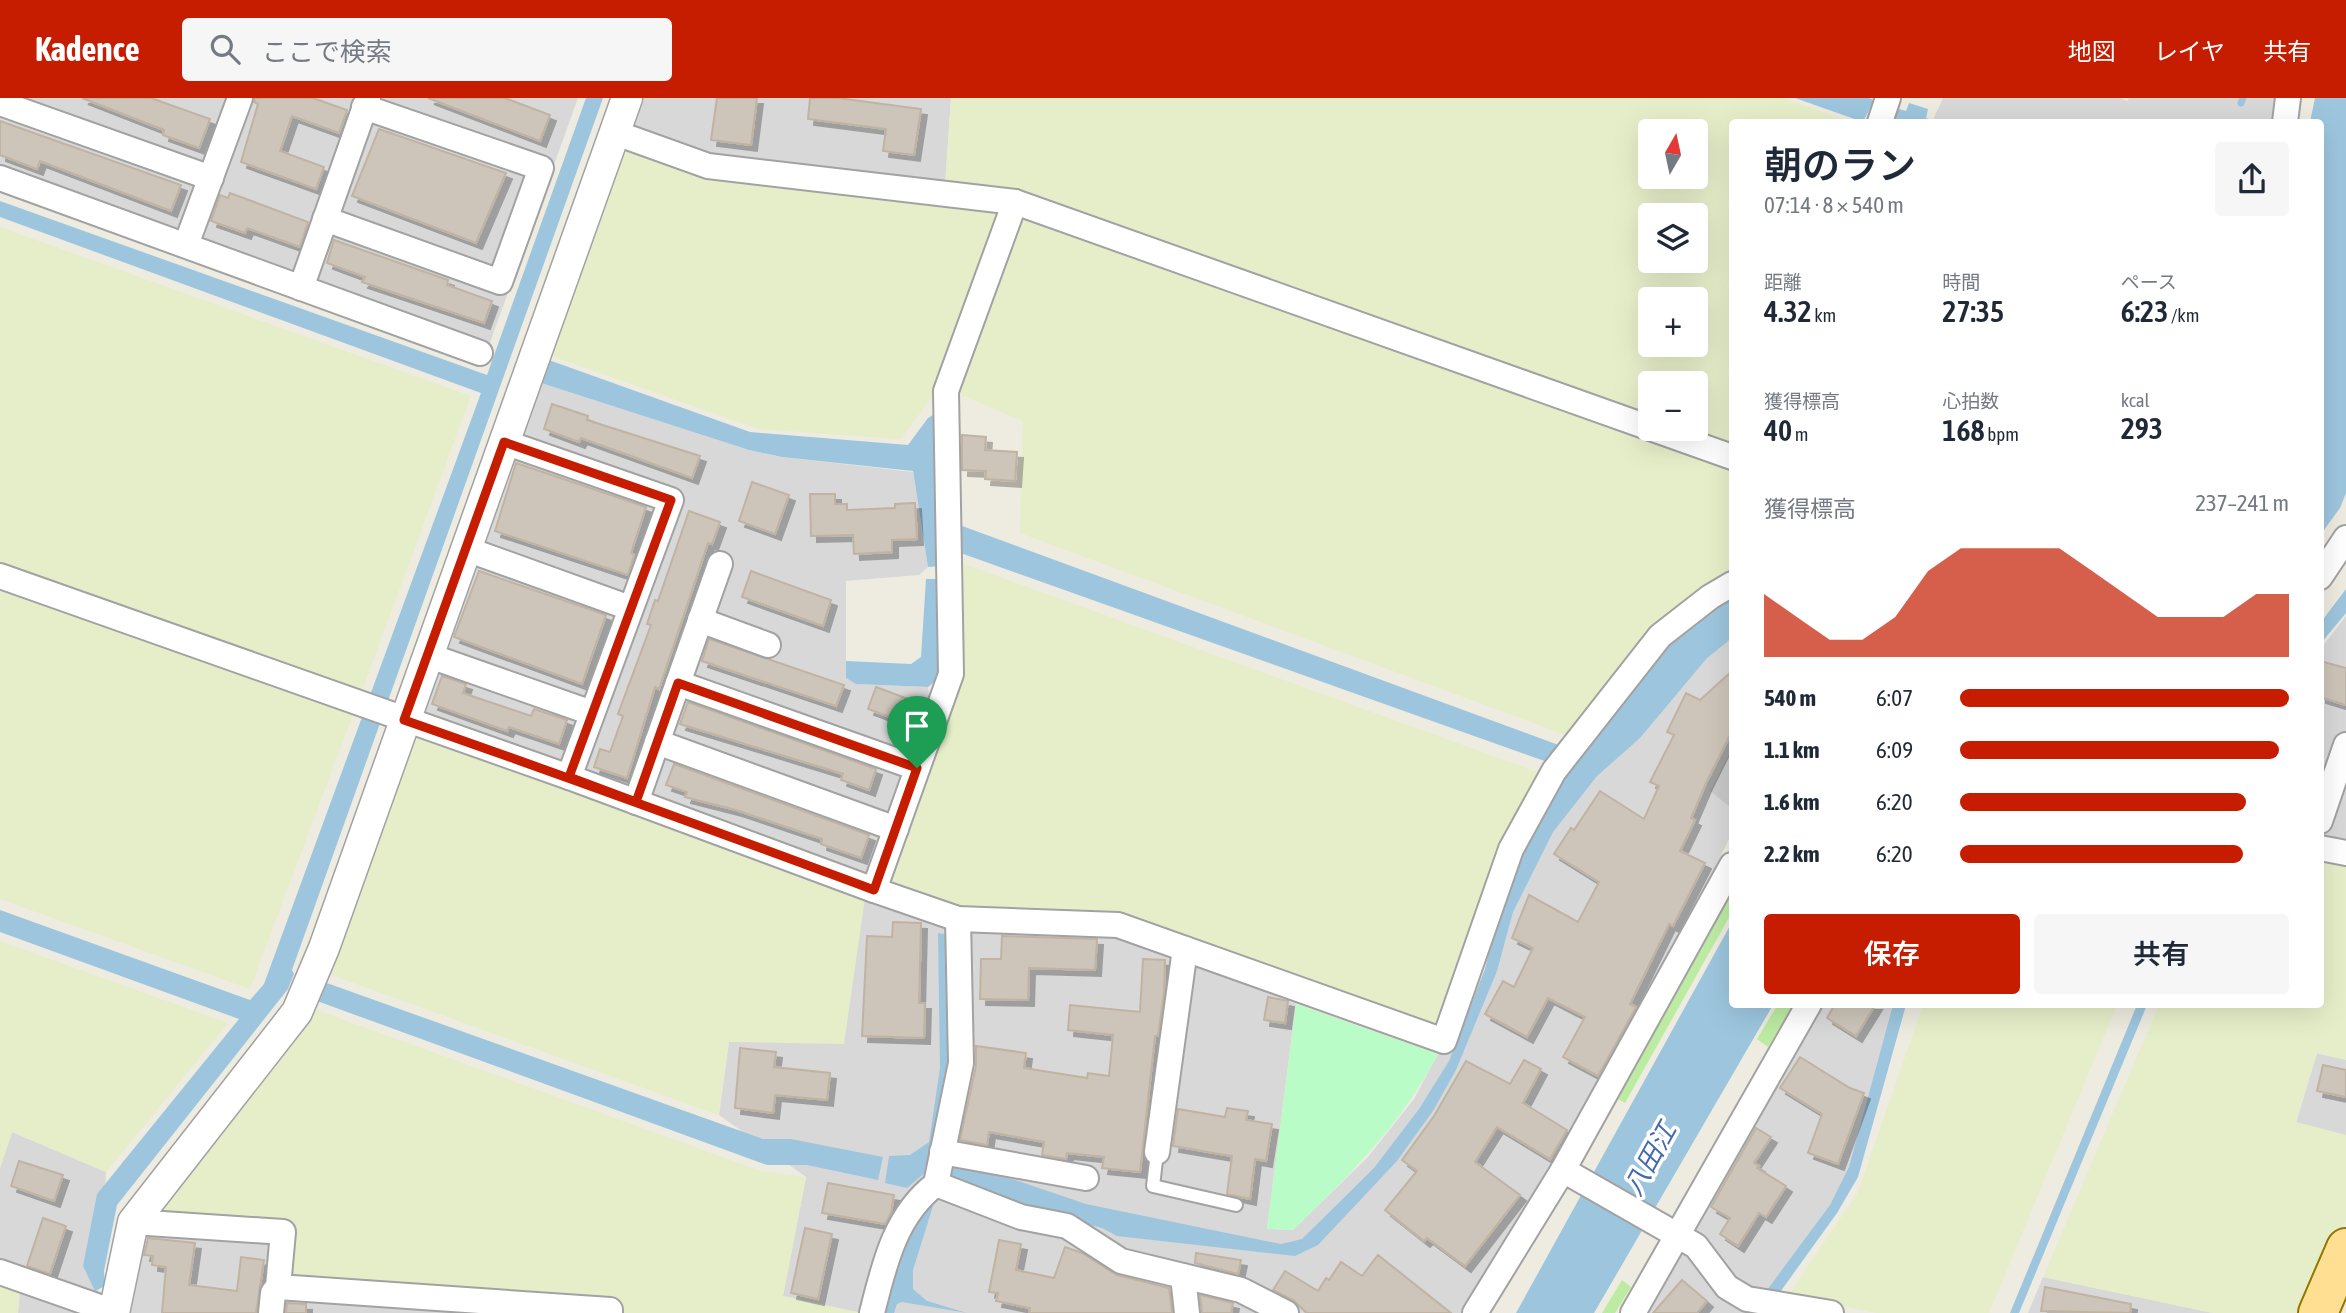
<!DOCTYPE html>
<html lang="ja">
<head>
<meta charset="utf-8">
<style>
  body { margin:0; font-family:"Asap Condensed","Noto Sans JP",sans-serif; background:#f6f6f7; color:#1f2937; height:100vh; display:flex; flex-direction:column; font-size:26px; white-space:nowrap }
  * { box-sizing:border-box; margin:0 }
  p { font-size:23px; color:#747a83 }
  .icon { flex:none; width:38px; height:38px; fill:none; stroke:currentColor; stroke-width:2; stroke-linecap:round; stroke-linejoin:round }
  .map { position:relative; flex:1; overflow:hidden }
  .details { position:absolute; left:1729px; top:21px; width:595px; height:889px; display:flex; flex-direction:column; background:#fff; border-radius:7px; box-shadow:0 7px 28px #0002 }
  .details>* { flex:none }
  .needle { width:46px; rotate:9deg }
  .tools { position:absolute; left:1638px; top:21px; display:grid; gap:14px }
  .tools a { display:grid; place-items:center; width:70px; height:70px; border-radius:7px; background:#fff; box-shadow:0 7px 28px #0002; font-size:35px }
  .pin { position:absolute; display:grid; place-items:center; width:60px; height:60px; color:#fff; margin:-72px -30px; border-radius:50% 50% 50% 0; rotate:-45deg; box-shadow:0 0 7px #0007 }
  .pin .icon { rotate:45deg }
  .round { display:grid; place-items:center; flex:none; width:74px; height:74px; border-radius:7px; background:#f6f6f7 }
  .head { display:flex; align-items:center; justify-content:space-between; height:119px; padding:0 35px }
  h1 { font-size:38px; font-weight:600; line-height:52px }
  .stats { display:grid; grid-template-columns:repeat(3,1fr); gap:10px; height:119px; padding:7px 35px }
  .stats div { display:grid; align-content:center }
  .stats b { font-size:30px; font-weight:600 }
  .stats small { font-size:19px; font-weight:400 }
  .stats p { font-size:19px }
  .chart { height:196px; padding:14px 35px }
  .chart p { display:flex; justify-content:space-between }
  .chart svg { width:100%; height:126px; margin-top:7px; fill:#c61c00; opacity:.7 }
  .primary-button { display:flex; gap:14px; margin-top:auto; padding:14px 35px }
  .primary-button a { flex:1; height:80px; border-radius:7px; background:#c61c00; color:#fff; font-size:28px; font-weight:600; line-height:80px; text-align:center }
  .primary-button a+a { background:#f6f6f7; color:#1f2937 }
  ul { padding:0 35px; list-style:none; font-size:23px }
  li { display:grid; grid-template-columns:112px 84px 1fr; align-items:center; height:52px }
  li i { height:18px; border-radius:9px; background:#c61c00 }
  header { display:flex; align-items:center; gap:42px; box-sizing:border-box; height:98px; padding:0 35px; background:#c61c00; color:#fff }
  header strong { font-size:33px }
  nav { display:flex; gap:38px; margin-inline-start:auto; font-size:24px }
  .search { width:490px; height:63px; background:#f6f6f7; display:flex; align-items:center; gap:18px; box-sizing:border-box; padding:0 24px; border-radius:7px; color:#747a83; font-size:26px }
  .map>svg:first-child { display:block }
  .residential { fill:#d9d8d8 }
  .religious { fill:#c9c9c9 }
  .farmland { fill:#e6eec9; fill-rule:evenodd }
  .grass { fill:#bceba2 }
  .park { fill:#b9fcc7 }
  .water { fill:#9dc6de }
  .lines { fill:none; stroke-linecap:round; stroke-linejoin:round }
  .stream { stroke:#9dc6de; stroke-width:7 }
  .building { fill:#cdc5b9; stroke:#c0b3a2; stroke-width:2; filter:url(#shadow) }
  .service-casing { stroke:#a2a2a2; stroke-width:16 }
  .minor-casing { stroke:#a2a2a2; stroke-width:28 }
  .tertiary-casing { stroke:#a2a2a2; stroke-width:33 }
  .primary-casing { stroke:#927600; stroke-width:42 }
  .service { stroke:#fff; stroke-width:12 }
  .minor { stroke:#fff; stroke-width:24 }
  .tertiary { stroke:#fff; stroke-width:30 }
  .primary { stroke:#ffe093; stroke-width:38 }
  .route-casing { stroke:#fff; stroke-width:14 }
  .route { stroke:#c61c00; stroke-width:9 }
  .labels { text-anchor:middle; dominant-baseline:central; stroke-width:7; stroke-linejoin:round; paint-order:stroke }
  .water-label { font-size:26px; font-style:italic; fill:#446aae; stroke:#fff }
</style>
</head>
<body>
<header>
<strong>Kadence</strong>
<div class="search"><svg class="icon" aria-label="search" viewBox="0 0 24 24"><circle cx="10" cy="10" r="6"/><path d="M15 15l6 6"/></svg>ここで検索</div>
<nav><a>地図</a><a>レイヤ</a><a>共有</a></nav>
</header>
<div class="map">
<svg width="2346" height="1215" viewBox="0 0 2346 1215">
  <defs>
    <filter id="shadow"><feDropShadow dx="6" dy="6" stdDeviation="0" flood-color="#0004"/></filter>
  </defs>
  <rect width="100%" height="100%" fill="#eeebe0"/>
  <!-- residential -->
  <g class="residential">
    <path d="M0,0h578l-95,264 -483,-173z"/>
    <path d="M642,0h309l-6,88 -237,-27 -76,-33z"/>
    <path d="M1943,0h177l7,3 2,-3h152l-3,24h-346z"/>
    <path d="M538,284l211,68 33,7 131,15 15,95 -9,8 -73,6v97l11,6 71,3 3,18 -56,166 -14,5 -434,-160 -4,-10z"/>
    <path d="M2346,518v247l-25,-5 -1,-208z"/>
    <path d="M1732,524v126l-22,43 22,18v24l-104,210 -162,270h-605l-78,-17 23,-119 -87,-62 10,-73 136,-144 252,33 179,73 -29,225 26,1 74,-72 47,-59 24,-45 20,-1 86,-225z"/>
    <path d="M1814,907h84l-54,186 -84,122h-128z"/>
    <path d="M2317,955l29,7v75l-50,-12z"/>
    <path d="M12,1034l94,40 -9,141h-79l2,-24 -20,-16v-105z"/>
    <path d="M143,1125l148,1 2,56 328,23 -1,10h-494z"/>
    <path d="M2043,1179l170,36h-185z"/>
  </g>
  <!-- religious -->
  <path class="religious" d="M1732,650v61l-22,-18z"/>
  <!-- farmland -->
  <g class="farmland">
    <path d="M951,0h832l68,24h-119v325l-49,-18h13v-46h-46v34l-610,-221 -95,-10zM1650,33h46v46h-46zM1650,117h46v46h-46zM1650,201h46v46h-46z"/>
    <path d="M623,50l90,32 285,34 -63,179 -34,46 -143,-10 -209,-74z"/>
    <path d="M1020,117l712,256v104l-161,162 -551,-204 3,-112 -67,-28z"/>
    <path d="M0,129l471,169 -111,300 -360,-129z"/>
    <path d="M956,463l587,213 -101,249 -14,6 -313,-113 -157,-5 -67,-24 -3,-16 72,-194z"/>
    <path d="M0,487l354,127 -104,277 -250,-90z"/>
    <path d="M424,639l441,161 -21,146 -115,-2 -11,73 -392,-142 83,-231z"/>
    <path d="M2321,760l25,5v197l-29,-7 -21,69 50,13v84l-38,94h-95l-170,-36 116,-272 161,-1z"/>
    <path d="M0,843l228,82 -122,149 -94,-40 -12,36z"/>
    <path d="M1923,907h194l-128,308h-112l-89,-17 70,-104z"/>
    <path d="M314,911l447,162 45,6 -23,119 78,17h-241v-10l-327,-23 -6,-7 4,-49 -125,-8 -3,-10z"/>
    <path d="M0,1183l20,7 -2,25h-18z"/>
  </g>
  <!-- grass -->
  <g class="grass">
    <path d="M1732,792v22l-107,191 -11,-6z"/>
    <path d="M1778,906l15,1 -25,42 -11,-8z"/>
    <path d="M1622,1182l9,7 -16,26h-13z"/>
  </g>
  <!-- park -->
  <path class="park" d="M1296,906l142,50c-39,73 -87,119 -145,176l-26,-1z"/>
  <!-- water -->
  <g class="water">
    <path d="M586,0h17l-311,872 2,4 -6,15 -171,216 -13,66 1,15 -10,5 -12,-25 14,-72 142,-175 -239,-87v-22l250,90 14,-16 217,-591 -481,-176v-16l487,174z"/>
    <path d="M1795,0h74l5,2 -11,22z"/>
    <path d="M2315,0h31v395l-6,15 -19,26 -1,-412h-10z"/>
    <path d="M1909,5l19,6 -2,9 13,4h-48l5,-14 10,3z"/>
    <path d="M546,261l204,73 158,13 20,-27 10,-6 16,111 629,231 79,-106 70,-51v41l-25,20 -67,80 -43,38 -44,56 -40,80 -16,59 -41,99 -23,41 -36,50 -79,84 -23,11 -178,-20 -15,-8 -81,-21 -71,-28 3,-15 62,16 71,24 195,40 21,-5 72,-71 45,-59 30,-48 36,-92 10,-41 24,-68 29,-59 21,-28 -16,-9 -598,-213 -14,15 -13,1 -15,-96 -131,-14 -33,-7 -211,-68z"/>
    <path d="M926,481h15v98l-13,10 -72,-3 -10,-6v-17l65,3 10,-7z"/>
    <path d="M2346,491v24l-25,30v-21z"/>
    <path d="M1732,824v82l41,1 -179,308h-78z"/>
    <path d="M938,835l10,2 1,134 -23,103 -19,16 -22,-5 4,-27 21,-1 19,-13 11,-74z"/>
    <path d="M324,884l439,157h28l92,18 -5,23 -71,-15h-40l-450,-164z"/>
    <path d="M1893,907h13l-48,172 -21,36 -72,100h-15l80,-108 19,-38z"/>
    <path d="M2137,907h10l-128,308h-9z"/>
    <path d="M929,1106l4,2 -20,64v19l14,12 40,12 -65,-11 -5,2 -3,9h-12l12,-44 29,-64z"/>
  </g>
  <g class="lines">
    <!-- stream -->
    <path class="stream" d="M2241,5l2,-5"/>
  </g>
  <!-- building -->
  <g class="building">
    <path d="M82,0h69l59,21 -11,29 -36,-13 1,-5z"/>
    <path d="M255,0h58l34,12 -8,23 -47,-17 -12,35 44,16 -8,22 -75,-27 17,-58 -4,-2z"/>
    <path d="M428,0h77l45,17 -10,26z"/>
    <path d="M717,0h40l-6,47 -40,-5z"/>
    <path d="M810,0h28l83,11 -7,46 -31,-4 3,-22 -78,-10z"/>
    <path d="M0,23l181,64 -10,26 -131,-50 -3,8 -37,-14z"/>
    <path d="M379,31l127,44 -30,70 -124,-47z"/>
    <path d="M230,95l78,29 -8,25 -53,-19 -2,5 -34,-12 9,-26 8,3z"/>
    <path d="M334,142l114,40 -1,5 45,16 -8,22 -122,-41 3,-5 -38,-14z"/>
    <path d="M552,306l36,12 -1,4 113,36 -8,22 -111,-40 -2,4 -35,-13z"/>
    <path d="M962,337l24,2 -1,13 32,2 -2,29 -30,-2 1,-8 -24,-1z"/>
    <path d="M516,365l130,44 -15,46 3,2 -6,20 -133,-44z"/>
    <path d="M752,384l37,13 -14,39 -36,-13z"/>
    <path d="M810,396h25v10h12v6l48,-2v-4l20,-1 2,36 -25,1v12l-38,2 -1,-19 -42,1z"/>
    <path d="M689,413l31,11 -8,22 -4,-1 -49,146 -4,-2 -28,91 -33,-11 6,-18 10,3 13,-36 -5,-2 33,-89 -4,-1 8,-24 3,1z"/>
    <path d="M479,473l127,44 -24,69 -128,-47z"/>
    <path d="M751,473l80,29 -8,26 -81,-29z"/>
    <path d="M709,541l135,46 -8,21 -134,-45z"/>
    <path d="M2320,563l26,7v37l-26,-8z"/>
    <path d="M1732,573v60l-26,52 -15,35 4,2 -15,31 25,12 -32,63 -4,-2 -39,80 6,3 -38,69 -35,-19 22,-40 -37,-19 -21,39 -42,-23 18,-33 11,6 19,-39 -21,-10 17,-43 49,27 21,-40 -45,-28 17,-26 3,2 26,-39 44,28 15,-33 -9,-4 24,-47 -7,-3 19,-39 14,7z"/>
    <path d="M442,578l24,8 -3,9 68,23 3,-7 33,11 -8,24 -50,-17 -2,4 -75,-27z"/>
    <path d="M876,589l43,16 -8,22 -43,-16z"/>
    <path d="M688,604l188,67 -7,21 -28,-10 2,-6 -163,-50z"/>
    <path d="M674,666l195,71 -8,23 -40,-14 1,-5 -86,-29 -51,-13 2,-5 -21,-7z"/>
    <path d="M893,824l28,1 -2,80h6l-1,35 -62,-2 5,-100 25,1z"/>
    <path d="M1002,838l95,3 -2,31 -66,-2 -1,32 -48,-1 1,-40h20z"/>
    <path d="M1143,861l22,1 -1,32 -6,44h-3l-15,136 -38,-4 2,-11 -37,-4 -1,6 -24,-4 2,-13 -55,-10 -2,13 -27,-5 16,-74v-20l50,7 -2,15 63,10 1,-5 21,3 4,-41 -45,-5 2,-25 70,7z"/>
    <path d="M1268,899l20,4 -3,22 -21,-3z"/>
    <path d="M1835,906h41l-20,32 -29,-18z"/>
    <path d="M740,950l36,4 -2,15 56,6 -3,27 -52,-5 -2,18 -38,-5z"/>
    <path d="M1800,959l50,31 14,5 -26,71 -30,-11 14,-39 -42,-26z"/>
    <path d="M1524,962l17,9 -18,34 44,27 -17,29 -53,-32 -22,35 45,33 -55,71 -38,-28 -3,3 -39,-31 32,-39 -15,-11 32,-44 32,-55 44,23z"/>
    <path d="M2323,967l23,5v27l-29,-6z"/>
    <path d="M1227,1010l21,3 -2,9 26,4 -6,37 -11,-2 -5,40 -23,-5 5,-38 -59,-10 5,-37 47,8z"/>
    <path d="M1756,1030l15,9 -17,26 5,3 -2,2 29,18 -20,31 -7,-4 -21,33 -18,-12 10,-16 -19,-11z"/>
    <path d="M19,1063l44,14 -9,26 -43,-15z"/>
    <path d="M828,1085l66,12 -3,18 -6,11 -63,-11z"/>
    <path d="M43,1120l23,8 -16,48 -23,-8z"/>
    <path d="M805,1130l27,6 -14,65 -27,-6z"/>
    <path d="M148,1140l47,5 -6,42 48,6 4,-34 23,3 -8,53h-94l4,-46 -14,-2 1,-9 -9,-1z"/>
    <path d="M999,1142l22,4 -5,26 38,8 11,-31 17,6 35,22 52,13 3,25h-143l1,-5 -34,-7 2,-8 -9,-1z"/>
    <path d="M1196,1155l45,7 -3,14 -43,-11z"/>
    <path d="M1378,1157l73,58h-144l-14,-13 -20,-10 12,-19 33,20 8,-13 3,2 12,-18 21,14z"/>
    <path d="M1682,1182l25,21 -10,12h-44z"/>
    <path d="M2045,1189l86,17 -1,9 -89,-2z"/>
    <path d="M1200,1197l33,8 -2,10h-29z"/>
    <path d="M287,1205l19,1v9h-20z"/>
  </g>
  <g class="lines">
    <defs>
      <path id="service" d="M1157,1054l-4,34 83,19"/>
      <g id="minor">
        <path d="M0,5l211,75"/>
        <path d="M1880,24l8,-24"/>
        <path d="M2285,24l3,-24"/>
        <path d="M616,35l92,33 307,36 635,226"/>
        <path d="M0,80l480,175"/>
        <path d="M1015,104l-69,189 5,283 -77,216 84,29 160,6 326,116 67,-192 43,-78 106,-135 50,-39 22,-13"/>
        <path d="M325,121l175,63 41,-114 -177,-61"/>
        <path d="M186,147l54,-147"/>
        <path d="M301,190l67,-190"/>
        <path d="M1653,331l79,28"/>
        <path d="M504,344l167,58 -102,277"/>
        <path d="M466,451l164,59"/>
        <path d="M0,478l569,201 305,113"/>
        <path d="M2320,479l26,-39"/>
        <path d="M700,522l68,25"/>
        <path d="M427,557l165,58"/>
        <path d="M678,585l239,85"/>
        <path d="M657,644l239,87"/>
        <path d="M636,704l84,-238"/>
        <path d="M2320,723l26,-76"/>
        <path d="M2320,750l26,5"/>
        <path d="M942,1054l144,26"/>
        <path d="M1157,1054l28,-203"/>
        <path d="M1563,1072l133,76 31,41 20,12 84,14"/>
        <path d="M936,1086l85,33 46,9 54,35 120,29 45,23"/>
        <path d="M133,1124l150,10 -5,55 332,23v3"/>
        <path d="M0,1174l114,40"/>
        <path d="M1183,1178l4,37"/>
        <path d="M271,1215l2,-20 5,-6"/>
        <path d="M872,1215c12,-48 23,-98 64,-129l25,-121 -3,-144"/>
        <path d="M1475,1215l88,-143 169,-305"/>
        <path d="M1633,1215l176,-309"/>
      </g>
      <path id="tertiary" d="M114,1215l19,-91 164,-210 27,-64 303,-850"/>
      <path id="primary" d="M2318,1215l28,-65"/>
    </defs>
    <!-- service casing -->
    <use href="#service" class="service-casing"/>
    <!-- minor casing -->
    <use href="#minor" class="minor-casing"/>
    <!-- tertiary casing -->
    <use href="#tertiary" class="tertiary-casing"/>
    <!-- primary casing -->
    <use href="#primary" class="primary-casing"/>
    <!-- service -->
    <use href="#service" class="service"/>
    <!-- minor -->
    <use href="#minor" class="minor"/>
    <!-- tertiary -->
    <use href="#tertiary" class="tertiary"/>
    <!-- primary -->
    <use href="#primary" class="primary"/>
  </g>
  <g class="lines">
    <defs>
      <path id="route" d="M917,670l-239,-85 -42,119 -67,-25 102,-277 -167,-58 -100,278c158,55 314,112 470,170l43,-122"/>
    </defs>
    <!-- route casing -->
    <use href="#route" class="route-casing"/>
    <!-- route -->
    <use href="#route" class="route"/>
  </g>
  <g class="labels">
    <!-- water labels -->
    <g class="water-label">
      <text transform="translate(1650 1061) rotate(-61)">八田江</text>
    </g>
  </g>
</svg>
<div class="tools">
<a><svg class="needle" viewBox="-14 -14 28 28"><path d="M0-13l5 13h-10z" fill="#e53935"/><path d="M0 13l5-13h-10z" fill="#747a83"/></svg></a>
<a><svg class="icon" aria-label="layers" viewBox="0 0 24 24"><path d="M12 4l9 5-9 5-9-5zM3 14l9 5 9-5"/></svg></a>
<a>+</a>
<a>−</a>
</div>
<div class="pin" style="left:917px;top:670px;background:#1e9e55"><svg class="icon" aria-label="arrive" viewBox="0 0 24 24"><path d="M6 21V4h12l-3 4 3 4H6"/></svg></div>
<section class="details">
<div class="head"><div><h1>朝のラン</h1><p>07:14 · 8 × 540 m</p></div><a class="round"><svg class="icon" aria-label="share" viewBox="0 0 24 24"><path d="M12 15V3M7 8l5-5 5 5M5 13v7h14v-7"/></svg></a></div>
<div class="stats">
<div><p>距離</p><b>4.32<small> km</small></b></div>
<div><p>時間</p><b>27:35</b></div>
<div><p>ペース</p><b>6:23<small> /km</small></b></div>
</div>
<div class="stats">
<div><p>獲得標高</p><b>40<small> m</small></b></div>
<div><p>心拍数</p><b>168<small> bpm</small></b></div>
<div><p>kcal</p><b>293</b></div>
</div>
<div class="chart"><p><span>獲得標高</span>237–241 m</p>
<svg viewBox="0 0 160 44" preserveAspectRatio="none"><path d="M0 44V22L10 30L20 38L30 38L40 30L50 14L60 6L70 6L80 6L90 6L100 14L110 22L120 30L130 30L140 30L150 22L160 22V44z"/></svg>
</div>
<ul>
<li><b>540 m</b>6:07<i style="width:100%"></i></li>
<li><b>1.1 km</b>6:09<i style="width:97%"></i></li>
<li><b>1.6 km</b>6:20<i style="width:87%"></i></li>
<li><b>2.2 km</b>6:20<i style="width:86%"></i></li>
</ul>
<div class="primary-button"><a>保存</a><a>共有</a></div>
</section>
</div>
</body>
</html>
